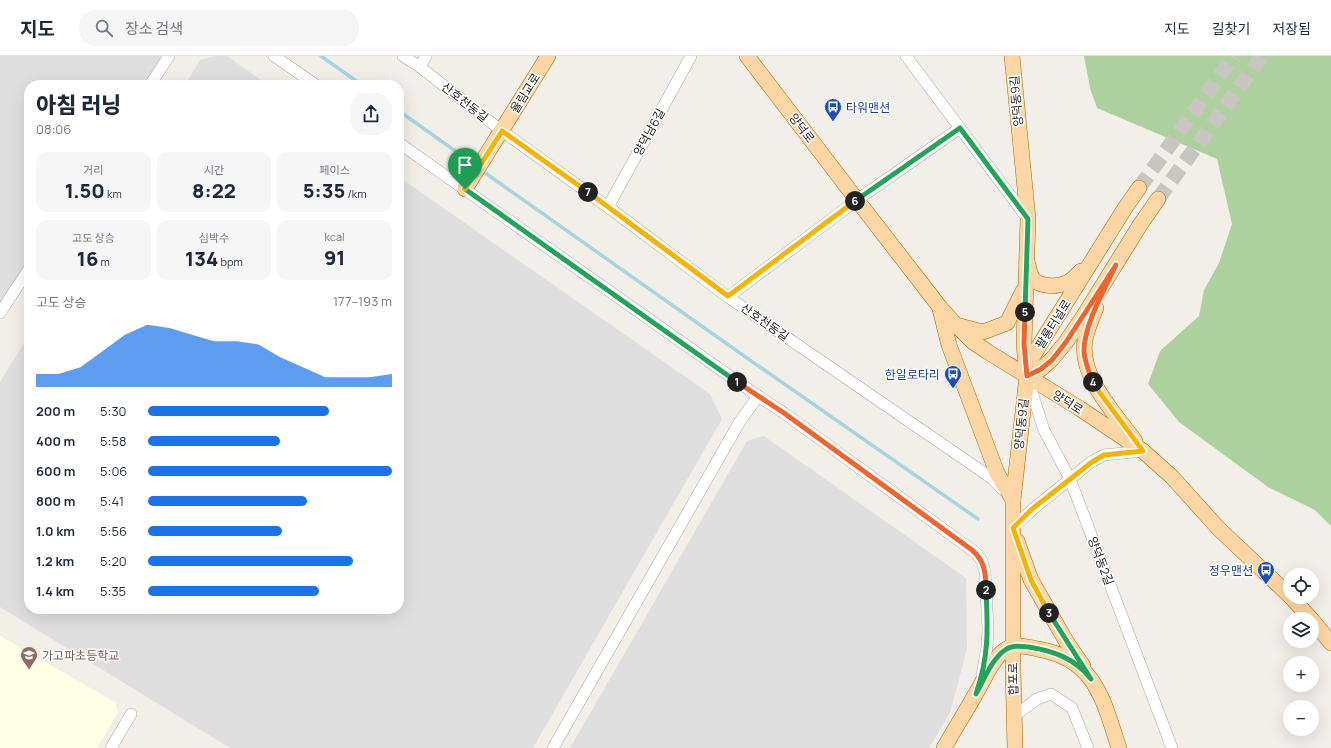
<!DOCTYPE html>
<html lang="ko">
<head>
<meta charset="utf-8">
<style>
  body { margin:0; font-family:Manrope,"Noto Sans KR",sans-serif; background:#f6f6f7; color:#1f2937; height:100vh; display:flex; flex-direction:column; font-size:15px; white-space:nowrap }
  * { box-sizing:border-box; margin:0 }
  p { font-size:13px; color:#747a83 }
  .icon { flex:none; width:22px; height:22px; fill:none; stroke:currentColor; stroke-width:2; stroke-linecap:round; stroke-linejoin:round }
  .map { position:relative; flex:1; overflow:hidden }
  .sheet { position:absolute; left:24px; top:24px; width:380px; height:534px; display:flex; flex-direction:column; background:#fff; border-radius:16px; box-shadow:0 4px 16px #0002 }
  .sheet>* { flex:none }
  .tools { position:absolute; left:1283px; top:512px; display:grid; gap:8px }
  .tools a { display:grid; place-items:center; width:36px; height:36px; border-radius:50%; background:#fff; box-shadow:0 4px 16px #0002; font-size:20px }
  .pin { position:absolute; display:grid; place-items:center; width:34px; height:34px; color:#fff; margin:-41px -17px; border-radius:50% 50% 50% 0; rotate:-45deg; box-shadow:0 0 4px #0007 }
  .pin .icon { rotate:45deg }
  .km { position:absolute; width:20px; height:20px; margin:-10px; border-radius:50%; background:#222; color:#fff; font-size:11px; line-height:20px; text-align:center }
  .round { display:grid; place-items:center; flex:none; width:42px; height:42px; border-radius:16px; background:#f6f6f7 }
  .head { display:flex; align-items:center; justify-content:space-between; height:68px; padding:0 12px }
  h1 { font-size:22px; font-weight:800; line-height:30px }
  .stats { display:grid; grid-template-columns:repeat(3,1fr); gap:6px; height:68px; padding:4px 12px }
  .stats div { display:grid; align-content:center; border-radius:10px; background:#f6f6f7; text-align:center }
  .stats b { font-size:20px; font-weight:800 }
  .stats small { font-size:11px; font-weight:400 }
  .stats p { font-size:11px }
  .chart { height:112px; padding:8px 12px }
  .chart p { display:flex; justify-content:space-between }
  .chart svg { width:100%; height:72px; margin-top:4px; fill:#1a73e8; opacity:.7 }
  ul { padding:0 12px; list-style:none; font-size:13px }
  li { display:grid; grid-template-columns:64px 48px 1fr; align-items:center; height:30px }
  li i { height:10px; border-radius:5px; background:#1a73e8 }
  header { display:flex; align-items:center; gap:24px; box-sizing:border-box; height:56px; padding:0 20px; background:#fff; border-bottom:1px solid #e0e1e3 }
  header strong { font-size:19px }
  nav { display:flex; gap:22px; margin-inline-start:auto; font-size:14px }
  .search { width:280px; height:36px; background:#f6f6f7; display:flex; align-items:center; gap:10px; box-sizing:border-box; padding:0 14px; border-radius:16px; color:#747a83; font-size:15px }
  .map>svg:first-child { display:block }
  .residential { fill:#e0dfdf }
  .education { fill:#ffffe5 }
  .forest { fill:#add19e }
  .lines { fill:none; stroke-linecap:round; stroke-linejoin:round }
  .stream { stroke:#aad3df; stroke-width:3.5 }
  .major-tunnel { stroke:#c8c6c1; stroke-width:15; stroke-dasharray:15 8; stroke-linecap:butt }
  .minor-casing { stroke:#a9a9a9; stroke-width:12 }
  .major-casing { stroke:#a06b00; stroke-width:16 }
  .minor { stroke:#fff; stroke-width:11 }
  .major { stroke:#fcd6a4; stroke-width:15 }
  .split-1-casing { stroke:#fff; stroke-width:8 }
  .split-2-casing { stroke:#fff; stroke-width:8 }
  .split-3-casing { stroke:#fff; stroke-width:8 }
  .split-4-casing { stroke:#fff; stroke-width:8 }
  .split-5-casing { stroke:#fff; stroke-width:8 }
  .split-6-casing { stroke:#fff; stroke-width:8 }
  .split-7-casing { stroke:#fff; stroke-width:8 }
  .split-8-casing { stroke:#fff; stroke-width:8 }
  .split-1 { stroke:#22a559; stroke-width:5 }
  .split-2 { stroke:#f0652b; stroke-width:5 }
  .split-3 { stroke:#22a559; stroke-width:5 }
  .split-4 { stroke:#f5b400; stroke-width:5 }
  .split-5 { stroke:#f0652b; stroke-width:5 }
  .split-6 { stroke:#22a559; stroke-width:5 }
  .split-7 { stroke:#f5b400; stroke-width:5 }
  .split-8 { stroke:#f5b400; stroke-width:5 }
  .labels { text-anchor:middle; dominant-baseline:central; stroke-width:3; stroke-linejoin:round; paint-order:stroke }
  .street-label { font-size:12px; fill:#222; stroke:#fff }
  .transit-label { font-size:12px; fill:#164399; stroke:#fff; text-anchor:end }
  .education-label { font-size:12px; fill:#785e54; stroke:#fff; text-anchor:start }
</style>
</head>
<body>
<header>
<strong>지도</strong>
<div class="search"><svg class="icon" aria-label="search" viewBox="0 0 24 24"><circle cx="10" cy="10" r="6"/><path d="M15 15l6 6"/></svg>장소 검색</div>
<nav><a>지도</a><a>길찾기</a><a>저장됨</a></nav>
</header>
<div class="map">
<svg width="1331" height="692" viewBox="0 0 1331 692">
  <rect width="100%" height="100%" fill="#f2efe9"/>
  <!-- residential -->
  <g class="residential">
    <path d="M0,0h163l-19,29h-115v180l-29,46z"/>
    <path d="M215,0h12l41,29h-83l15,-25z"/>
    <path d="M399,121l311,217 12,25 -189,329h-303l-230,-141v-225l29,-47v274h370z"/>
    <path d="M764,380l202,142 1,71 -17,64 -21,35h-359l177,-307z"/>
  </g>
  <!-- education -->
  <path class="education" d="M0,580l116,67 2,10 -21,35h-97z"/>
  <!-- forest -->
  <path class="forest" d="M1084,0h247v470l-16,-16 -47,-23 -89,-65 -31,-38 12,-33 39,-35 5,-26 15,-27 13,-39 -15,-65 -120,-51 -7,-20z"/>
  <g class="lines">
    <!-- stream -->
    <g class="stream">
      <path d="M321,0l41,29"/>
      <path d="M399,55l76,54"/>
      <path d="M481,114l256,181 241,168"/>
    </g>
    <!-- major-tunnel -->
    <g class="major-tunnel">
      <path d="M1139,132l95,-132"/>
      <path d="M1158,143l104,-143"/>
    </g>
    <defs>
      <g id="minor">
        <path d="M274,0l42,29"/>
        <path d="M403,0l17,11 82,64 106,76 120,90 265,182 9,10"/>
        <path d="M906,0l122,163"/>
        <path d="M420,11l6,-11"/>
        <path d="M150,29l19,-29"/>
        <path d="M399,87l359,253 26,17 192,140 6,8 3,11 3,57 -1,18 -5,28"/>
        <path d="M608,151l83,-151"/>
        <path d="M728,241l129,-97 103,-72"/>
        <path d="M0,257l29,-44"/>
        <path d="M1028,324l16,50 26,49 102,269"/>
        <path d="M1013,472l20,-19 58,-47 13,-7 39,-4"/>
        <path d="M1014,660l23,-17 14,-5 21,14 16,40"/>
        <path d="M111,692l20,-34"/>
        <path d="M553,692l186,-325 19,-27"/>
      </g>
      <g id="major">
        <path d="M747,0l110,144 82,106 16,18 18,18 15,10 91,56 64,43 29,26 47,52 71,67"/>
        <path d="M1012,0l16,163 -4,125 3,32 -14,124v169l2,79"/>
        <path d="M465,133l83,-133"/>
        <path d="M1028,208c1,5 2,11 5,15 7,8 24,8 33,4 6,-2 10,-8 15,-12"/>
        <path d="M1096,252c-4,10 -9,21 -11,32 -6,37 30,73 50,101"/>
        <path d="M940,253l9,36 48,128 16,27"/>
        <path d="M956,269l27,7 24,-9 16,-32"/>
        <path d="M1028,316l4,-14 10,-17 83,-133 14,-20"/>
        <path d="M1027,320l14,-7 11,-10 14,-17 17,-25 57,-92 18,-26"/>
        <path d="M1017,485l14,39 35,61 17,25"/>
        <path d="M1291,541l20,22"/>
        <path d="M1312,564l19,23"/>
        <path d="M944,692c10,-18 21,-35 31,-53 9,-14 16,-35 30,-45 10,-7 23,-3 33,-1 58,10 65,51 81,99"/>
      </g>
    </defs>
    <!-- minor casing -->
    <use href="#minor" class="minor-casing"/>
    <!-- major casing -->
    <use href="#major" class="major-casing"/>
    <!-- minor -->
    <use href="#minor" class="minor"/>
    <!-- major -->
    <use href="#major" class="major"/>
  </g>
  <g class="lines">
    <defs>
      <path id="split-1" d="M465,133l272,193"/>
      <path id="split-2" d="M737,326l47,31 188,137c13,11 14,24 14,40"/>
      <path id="split-3" d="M986,534c2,40 3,66 -10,104 8,-14 15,-34 29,-44 7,-5 15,-4 24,-3 24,4 46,11 62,32l-42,-66"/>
      <path id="split-4" d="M1049,557l-18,-33 -18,-52 19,-19 60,-47 12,-7 39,-4 -43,-58 -7,-11"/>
      <path id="split-5" d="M1025,256l-1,32 3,32 14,-7 11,-9 14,-18 17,-26 33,-51c-11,23 -33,62 -32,87 1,11 5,20 9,30"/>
      <path id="split-6" d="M855,145l105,-73 68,91 -3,93"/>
      <path id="split-7" d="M588,136l140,104 127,-95"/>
      <path id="split-8" d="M465,133l37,-58 86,61"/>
    </defs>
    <!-- split-1 casing -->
    <use href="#split-1" class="split-1-casing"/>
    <!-- split-2 casing -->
    <use href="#split-2" class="split-2-casing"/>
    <!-- split-3 casing -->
    <use href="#split-3" class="split-3-casing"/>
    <!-- split-4 casing -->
    <use href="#split-4" class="split-4-casing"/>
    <!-- split-5 casing -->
    <use href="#split-5" class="split-5-casing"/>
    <!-- split-6 casing -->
    <use href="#split-6" class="split-6-casing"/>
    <!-- split-7 casing -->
    <use href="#split-7" class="split-7-casing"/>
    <!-- split-8 casing -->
    <use href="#split-8" class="split-8-casing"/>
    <!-- split-1 -->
    <use href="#split-1" class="split-1"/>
    <!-- split-2 -->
    <use href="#split-2" class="split-2"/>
    <!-- split-3 -->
    <use href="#split-3" class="split-3"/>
    <!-- split-4 -->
    <use href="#split-4" class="split-4"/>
    <!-- split-5 -->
    <use href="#split-5" class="split-5"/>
    <!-- split-6 -->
    <use href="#split-6" class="split-6"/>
    <!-- split-7 -->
    <use href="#split-7" class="split-7"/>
    <!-- split-8 -->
    <use href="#split-8" class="split-8"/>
  </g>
  <!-- icons -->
  <defs>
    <symbol id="bus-pin" viewBox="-11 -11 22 30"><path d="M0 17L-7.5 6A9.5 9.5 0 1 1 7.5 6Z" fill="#1a4fb4" stroke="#fff"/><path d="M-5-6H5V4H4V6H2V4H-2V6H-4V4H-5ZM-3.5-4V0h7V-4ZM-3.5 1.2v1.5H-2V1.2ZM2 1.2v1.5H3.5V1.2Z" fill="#fff"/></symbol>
    <symbol id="school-pin" viewBox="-11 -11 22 30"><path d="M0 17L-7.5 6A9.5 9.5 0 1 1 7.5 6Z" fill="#8d6e63" stroke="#fff"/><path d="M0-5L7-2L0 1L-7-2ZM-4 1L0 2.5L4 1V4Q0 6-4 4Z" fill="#fff"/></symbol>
  </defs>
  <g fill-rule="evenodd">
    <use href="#bus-pin" x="823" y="41" width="20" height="27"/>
    <use href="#bus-pin" x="943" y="308" width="20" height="27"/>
    <use href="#bus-pin" x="1256" y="504" width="20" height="27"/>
    <use href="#school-pin" x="19" y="589" width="20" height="27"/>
  </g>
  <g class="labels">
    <!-- street labels -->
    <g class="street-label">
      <text transform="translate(525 37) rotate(-58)">율림교로</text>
      <text transform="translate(1016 45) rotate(-95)">양덕동9길</text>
      <text transform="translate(465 46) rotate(38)">산호천동길</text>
      <text transform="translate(802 72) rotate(53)">양덕로</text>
      <text transform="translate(649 76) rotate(-61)">양덕남6길</text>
      <text transform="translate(765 266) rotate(35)">산호천동길</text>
      <text transform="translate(1053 268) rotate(-58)">팔룡터널로</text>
      <text transform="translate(1068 346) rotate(32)">양덕로</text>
      <text transform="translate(1021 368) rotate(-84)">양덕동9길</text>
      <text transform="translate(1101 505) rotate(69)">양덕동2길</text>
      <text transform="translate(1013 623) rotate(-91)">합포로</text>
    </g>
    <!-- transit labels -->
    <g class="transit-label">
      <text x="846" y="51" text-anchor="start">타워맨션</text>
      <text x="940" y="318">한일로타리</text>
      <text x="1253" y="514">정우맨션</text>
    </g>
    <!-- education labels -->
    <g class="education-label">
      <text x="42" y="599">가고파초등학교</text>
    </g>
  </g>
</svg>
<div class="tools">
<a><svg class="icon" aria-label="locate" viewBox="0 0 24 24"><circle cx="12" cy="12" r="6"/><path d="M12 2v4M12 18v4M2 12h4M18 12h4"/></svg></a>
<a><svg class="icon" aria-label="layers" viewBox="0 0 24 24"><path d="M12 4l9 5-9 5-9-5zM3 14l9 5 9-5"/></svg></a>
<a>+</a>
<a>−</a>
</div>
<div class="pin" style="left:465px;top:133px;background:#1e9e55"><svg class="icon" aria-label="arrive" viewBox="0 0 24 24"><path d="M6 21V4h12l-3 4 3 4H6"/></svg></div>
<b class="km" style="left:737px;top:326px">1</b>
<b class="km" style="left:986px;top:534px">2</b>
<b class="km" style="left:1049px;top:557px">3</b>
<b class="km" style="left:1093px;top:326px">4</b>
<b class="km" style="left:1025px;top:256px">5</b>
<b class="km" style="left:855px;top:145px">6</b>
<b class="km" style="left:588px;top:136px">7</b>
<section class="sheet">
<div class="head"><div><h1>아침 러닝</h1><p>08:06</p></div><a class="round"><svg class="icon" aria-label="share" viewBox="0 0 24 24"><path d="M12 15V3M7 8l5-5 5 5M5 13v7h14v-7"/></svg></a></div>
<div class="stats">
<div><p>거리</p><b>1.50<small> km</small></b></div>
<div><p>시간</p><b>8:22</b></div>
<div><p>페이스</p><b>5:35<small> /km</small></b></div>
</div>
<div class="stats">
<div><p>고도 상승</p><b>16<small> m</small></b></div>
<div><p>심박수</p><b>134<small> bpm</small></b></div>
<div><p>kcal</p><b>91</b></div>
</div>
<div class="chart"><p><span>고도 상승</span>177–193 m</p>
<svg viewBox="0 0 160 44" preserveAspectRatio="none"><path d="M0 44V36L10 36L20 32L30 22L40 12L50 6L60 8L70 12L80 16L90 16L100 18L110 26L120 32L130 38L140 38L150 38L160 36V44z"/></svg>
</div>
<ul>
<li><b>200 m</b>5:30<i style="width:74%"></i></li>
<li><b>400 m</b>5:58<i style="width:54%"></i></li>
<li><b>600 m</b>5:06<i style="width:100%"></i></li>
<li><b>800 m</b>5:41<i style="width:65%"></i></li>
<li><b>1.0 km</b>5:56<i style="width:55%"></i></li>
<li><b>1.2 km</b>5:20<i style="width:84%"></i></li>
<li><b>1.4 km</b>5:35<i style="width:70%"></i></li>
</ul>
</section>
</div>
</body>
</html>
